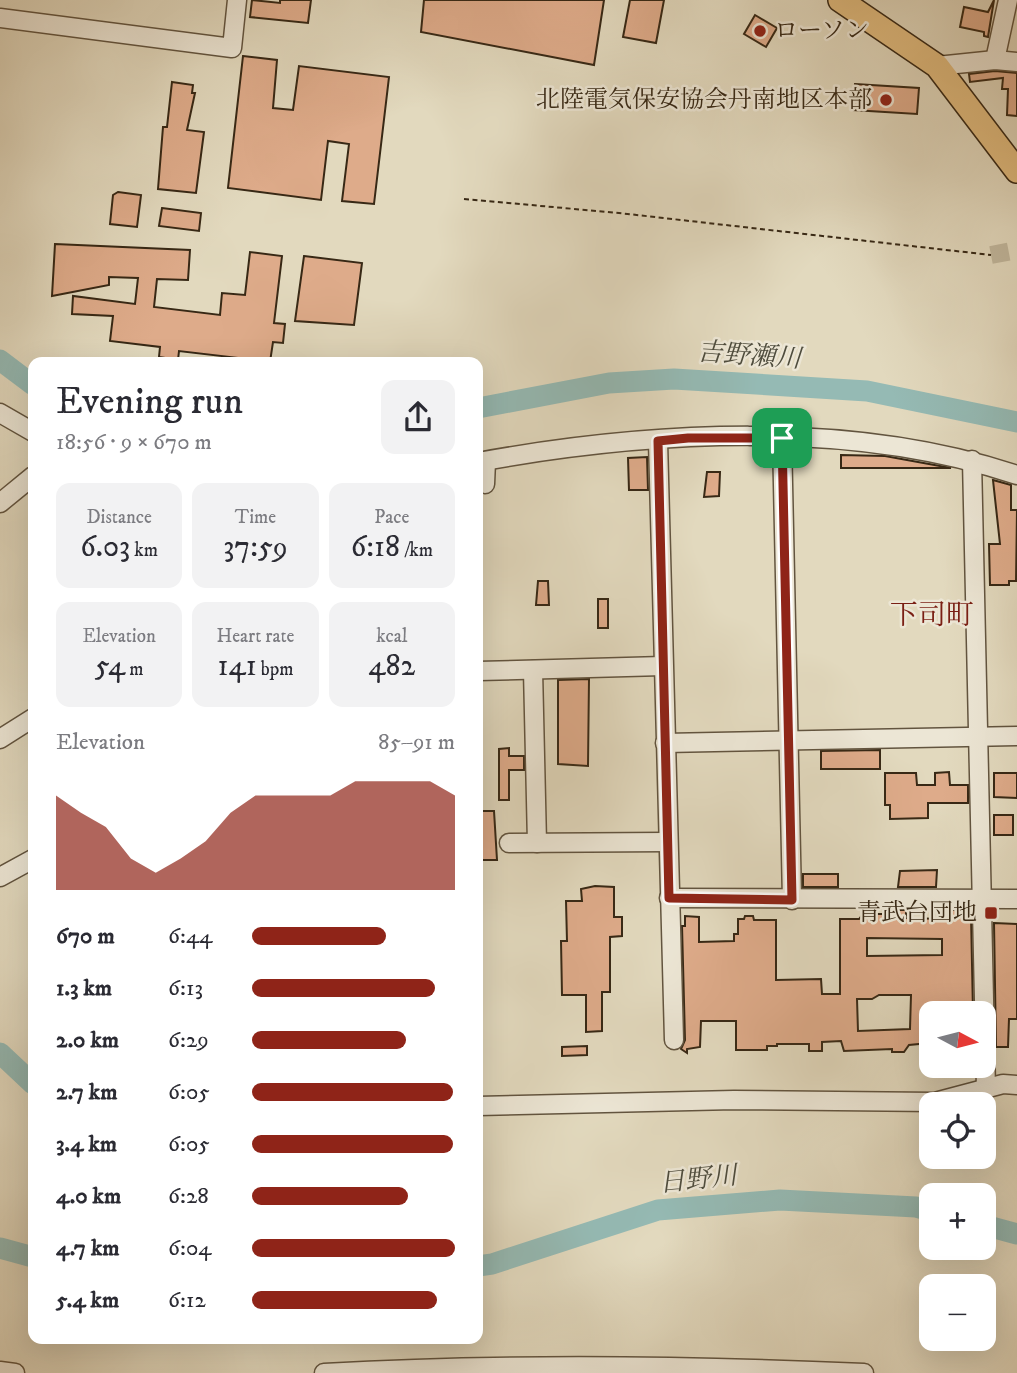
<!DOCTYPE html>
<html lang="en">
<head>
<meta charset="utf-8">
<style>
  body { margin:0; font-family:"IM FELL DW Pica","Noto Serif JP",serif; background:#f2f2f3; color:#2b2b33; height:100vh; display:flex; flex-direction:column; font-size:26px; white-space:nowrap }
  * { box-sizing:border-box; margin:0 }
  p { font-size:23px; color:#7c7c81 }
  .icon { flex:none; width:38px; height:38px; fill:none; stroke:currentColor; stroke-width:2; stroke-linecap:round; stroke-linejoin:round }
  .map { position:relative; flex:1; overflow:hidden }
  .sheet { position:absolute; left:28px; top:357px; width:455px; height:987px; display:flex; flex-direction:column; background:#fff; border-radius:14px; box-shadow:0 7px 28px #0002 }
  .sheet>* { flex:none }
  .needle { width:46px; rotate:97deg }
  .fabs { position:absolute; left:919px; top:1001px; display:grid; gap:14px }
  .fabs a { display:grid; place-items:center; width:77px; height:77px; border-radius:14px; background:#fff; box-shadow:0 7px 28px #0002; font-size:35px }
  .pin { position:absolute; display:grid; place-items:center; width:60px; height:60px; color:#fff; margin:-30px; border-radius:14px; box-shadow:0 4px 10px #0006 }
  .round { display:grid; place-items:center; flex:none; width:74px; height:74px; border-radius:14px; background:#f2f2f3 }
  .summary { display:flex; align-items:center; justify-content:space-between; height:119px; padding:0 28px }
  h1 { font-size:38px; font-weight:600; line-height:52px }
  .metrics { display:grid; grid-template-columns:repeat(3,1fr); gap:10px; height:119px; padding:7px 28px }
  .metrics div { display:grid; align-content:center; border-radius:14px; background:#f2f2f3; text-align:center }
  .metrics b { font-size:30px; font-weight:600 }
  .metrics small { font-size:19px; font-weight:400 }
  .metrics p { font-size:19px }
  .chart { height:196px; padding:14px 28px }
  .chart p { display:flex; justify-content:space-between }
  .chart svg { width:100%; height:126px; margin-top:7px; fill:#8f2418; opacity:.7 }
  ul { padding:0 28px; list-style:none; font-size:23px }
  li { display:grid; grid-template-columns:112px 84px 1fr; align-items:center; height:52px }
  li i { height:18px; border-radius:9px; background:#8f2418 }
  .map>svg:first-child { display:block }
  .lines { fill:none; stroke-linecap:round; stroke-linejoin:round }
  .river { stroke:#95bab4; stroke-width:21 }
  .building { fill:#deab8a; stroke:#372815; stroke-width:2; fill-rule:evenodd }
  .minor-tunnel { stroke:#c0b69c; stroke-width:18; stroke-dasharray:18 9; stroke-linecap:butt }
  .minor-casing { stroke:#62543f; stroke-width:21 }
  .major-casing { stroke:#372815; stroke-width:26 }
  .path { stroke:#372815; stroke-width:2; stroke-dasharray:5 3.5; stroke-linecap:butt }
  .minor { stroke:#ece6d5; stroke-width:18 }
  .major { stroke:#e1bc7f; stroke-width:23 }
  .route-casing { stroke:#fff; stroke-width:14 }
  .route { stroke:#8f2418; stroke-width:9 }
  .poi-dot { fill:#8f2418; stroke:#ece6d5; stroke-width:2.5 }
  .labels { text-anchor:middle; dominant-baseline:central; stroke-width:5; stroke-linejoin:round; paint-order:stroke }
  .poi-label { font-size:24px; fill:#372815; stroke:#ece6d5; text-anchor:end }
  .water-label { font-size:26px; font-style:italic; fill:#4e4c3d; stroke:#ece6d5 }
  .quarter-label { font-size:28px; fill:#7a1f14; stroke:#ece6d5 }
</style>
</head>
<body>
<div class="map">
<svg width="1017" height="1373" viewBox="0 0 1017 1373">
  <rect width="100%" height="100%" fill="#e2d9be"/>
  <filter id="stains"><feTurbulence type="fractalNoise" baseFrequency=".00286" numOctaves="4"/><feColorMatrix values="0 0 0 0 .2 0 0 0 0 .09 0 0 0 0 .02 0 0 0 .5 -.17"/></filter>
  <radialGradient id="worn" r=".72"><stop offset=".6" stop-color="#630" stop-opacity="0"/><stop offset="1" stop-color="#630" stop-opacity=".3"/></radialGradient>
  <g class="lines">
    <!-- river -->
    <g class="river">
      <path d="M0,360l33,25"/>
      <path d="M478,408l131,-25 65,-4 193,12 150,31"/>
      <path d="M0,1053l33,31"/>
      <path d="M984,1225l33,9"/>
      <path d="M0,1248l33,9"/>
      <path d="M478,1266l14,-2 166,-54 122,-10 136,7 15,4"/>
    </g>
  </g>
  <!-- building -->
  <g class="building">
    <path d="M252,0l28,3v-3h31l-3,23 -58,-6z"/>
    <path d="M424,0h180l-10,65 -173,-33z"/>
    <path d="M630,0h34l-8,43 -33,-6z"/>
    <path d="M994,0l-6,37 -4,-1v-4l-24,-5 4,-20 24,5z"/>
    <path d="M755,15l22,13 -11,19 -22,-13z"/>
    <path d="M243,56l34,4 -4,48 20,2 6,-44 90,11 -15,127 -32,-3 7,-57 -21,-3 -7,59 -93,-12z"/>
    <path d="M995,71l22,2v43l-10,-1 1,-26h-6l1,-11 -33,4 -1,-8z"/>
    <path d="M172,82l21,3 -1,8h3l-8,37 17,2 -8,61 -38,-4 5,-62h4z"/>
    <path d="M855,84l64,4 -2,26 -64,-4z"/>
    <path d="M118,192l23,3 -4,32 -27,-3 3,-29z"/>
    <path d="M162,208l39,5 -2,18 -40,-5z"/>
    <path d="M55,244l135,6 -2,30 -31,-1 -3,28 66,8 2,-22 23,2 5,-43 32,4 -8,67 11,1 -2,19 -10,-1 -3,20h-32l1,-4 -60,-7 -1,9 -19,-3 1,-10 -50,-6 3,-25 -41,-2 1,-18 62,8 3,-26 -29,-1v8l-57,11z"/>
    <path d="M304,256l58,7 -8,62 -59,-4z"/>
    <path d="M841,455l44,1 66,12h-110z"/>
    <path d="M647,457l1,33h-19l-1,-32z"/>
    <path d="M707,472h13l-1,24 -15,1z"/>
    <path d="M993,480l18,5v25h6l-1,71h-7v4h-19l-1,-41h11z"/>
    <path d="M538,581h10l1,24h-13z"/>
    <rect x="598" y="599" width="10" height="29"/>
    <path d="M589,679l-1,87 -30,-2v-84z"/>
    <path d="M509,748v8h15v14h-15v30h-10v-51z"/>
    <path d="M880,750v19h-59v-18z"/>
    <path d="M949,772l1,13h18v18h-40v15l-38,1v-14h-5v-32h31l1,12h18v-12z"/>
    <path d="M994,773h23v25l-23,-1z"/>
    <path d="M478,811h16l3,49h-19z"/>
    <rect x="994" y="815" width="19" height="20"/>
    <path d="M937,870l-1,17h-38l2,-16z"/>
    <rect x="803" y="874" width="35" height="13"/>
    <path d="M595,886l19,1v30h8v19l-12,1v55h-8v39l-16,1v-37h-24l-1,-54h6l-1,-40h16l-1,-12z"/>
    <path d="M886,910h20v8l37,1 4,-9h11v5h13l2,98h-44v30l-20,2 -5,7h-12v-3l-48,2 -3,-10 -19,1v9h-13v-7h-32v2h-10v4h-31v-29h-35l-1,26 -13,2v4l-6,-4 4,-9 -3,-114h3v-10l14,1v25l35,-1v-7h4v-15h6l1,-3h8l1,4h22v60l45,-1 1,15h18v-75h19l4,-5h23zM867,938l75,1v16l-75,1zM879,995h32l-1,34 -52,2 -1,-32h15z"/>
    <path d="M994,923l23,1v95h-8l-1,28h-12z"/>
    <path d="M587,1046v9l-25,1v-9z"/>
  </g>
  <g class="lines">
    <!-- minor-tunnel -->
    <path class="minor-tunnel" d="M991,255l26,-5"/>
    <defs>
      <g id="minor">
        <path d="M0,18l232,30 5,-48"/>
        <path d="M995,60l13,-60"/>
        <path d="M937,66l58,-6 22,2"/>
        <path d="M0,413l33,19"/>
        <path d="M782,438l10,462"/>
        <path d="M658,441l16,599"/>
        <path d="M972,460l14,629"/>
        <path d="M478,462c172,-31 372,-43 539,13"/>
        <path d="M485,484l1,-23"/>
        <path d="M0,503l33,-27"/>
        <path d="M533,670l4,173"/>
        <path d="M478,671l185,-5"/>
        <path d="M0,739l33,-21"/>
        <path d="M665,743l352,-7"/>
        <path d="M509,843l158,-1"/>
        <path d="M0,877l33,-18"/>
        <path d="M669,898l348,1"/>
        <path d="M478,1106l256,-6 201,2 68,-18 14,1"/>
        <path d="M0,1371l15,2"/>
        <path d="M324,1373c180,-10 360,-8 540,0"/>
      </g>
      <path id="major" d="M840,0l97,66 80,105"/>
    </defs>
    <!-- minor casing -->
    <use href="#minor" class="minor-casing"/>
    <!-- major casing -->
    <use href="#major" class="major-casing"/>
    <!-- path -->
    <path class="path" d="M464,199l155,14 372,42"/>
    <!-- minor -->
    <use href="#minor" class="minor"/>
    <!-- major -->
    <use href="#major" class="major"/>
  </g>
  <g class="lines">
    <defs>
      <path id="route" d="M688,438h94l10,462 -123,-2 -11,-457z"/>
    </defs>
    <!-- route casing -->
    <use href="#route" class="route-casing"/>
    <!-- route -->
    <use href="#route" class="route"/>
  </g>
  <!-- markers -->
  <g class="poi-dot">
    <circle cx="760" cy="31" r="7"/>
    <circle cx="886" cy="100" r="7"/>
    <rect x="984" y="906" width="14" height="14" rx="3.5"/>
  </g>
  <g class="labels">
    <!-- poi labels -->
    <g class="poi-label">
      <text x="774" y="31" text-anchor="start">ローソン</text>
      <text x="872" y="100">北陸電気保安協会丹南地区本部</text>
      <text x="977" y="913">青武台団地</text>
    </g>
    <!-- water labels -->
    <g class="water-label">
      <text transform="translate(749 356) rotate(4)">吉野瀬川</text>
      <text transform="translate(698 1180) rotate(-6)">日野川</text>
    </g>
    <!-- quarter labels -->
    <g class="quarter-label">
      <text x="932" y="615">下司町</text>
    </g>
  </g>
  <rect width="100%" height="100%" filter="url(#stains)"/>
  <rect width="100%" height="100%" fill="url(#worn)"/>
</svg>
<div class="fabs">
<a><svg class="needle" viewBox="-14 -14 28 28"><path d="M0-13l5 13h-10z" fill="#e53935"/><path d="M0 13l5-13h-10z" fill="#7c7c81"/></svg></a>
<a><svg class="icon" aria-label="locate" viewBox="0 0 24 24"><circle cx="12" cy="12" r="6"/><path d="M12 2v4M12 18v4M2 12h4M18 12h4"/></svg></a>
<a>+</a>
<a>−</a>
</div>
<div class="pin" style="left:782px;top:438px;background:#1e9e55"><svg class="icon" aria-label="arrive" viewBox="0 0 24 24"><path d="M6 21V4h12l-3 4 3 4H6"/></svg></div>
<section class="sheet">
<div class="summary"><div><h1>Evening run</h1><p>18:56 · 9 × 670 m</p></div><a class="round"><svg class="icon" aria-label="share" viewBox="0 0 24 24"><path d="M12 15V3M7 8l5-5 5 5M5 13v7h14v-7"/></svg></a></div>
<div class="metrics">
<div><p>Distance</p><b>6.03<small> km</small></b></div>
<div><p>Time</p><b>37:59</b></div>
<div><p>Pace</p><b>6:18<small> /km</small></b></div>
</div>
<div class="metrics">
<div><p>Elevation</p><b>54<small> m</small></b></div>
<div><p>Heart rate</p><b>141<small> bpm</small></b></div>
<div><p>kcal</p><b>482</b></div>
</div>
<div class="chart"><p><span>Elevation</span>85–91 m</p>
<svg viewBox="0 0 160 44" preserveAspectRatio="none"><path d="M0 44V11L10 17L20 22L30 33L40 38L50 33L60 27L70 17L80 11L90 11L100 11L110 11L120 6L130 6L140 6L150 6L160 11V44z"/></svg>
</div>
<ul>
<li><b>670 m</b>6:44<i style="width:66%"></i></li>
<li><b>1.3 km</b>6:13<i style="width:90%"></i></li>
<li><b>2.0 km</b>6:29<i style="width:76%"></i></li>
<li><b>2.7 km</b>6:05<i style="width:99%"></i></li>
<li><b>3.4 km</b>6:05<i style="width:99%"></i></li>
<li><b>4.0 km</b>6:28<i style="width:77%"></i></li>
<li><b>4.7 km</b>6:04<i style="width:100%"></i></li>
<li><b>5.4 km</b>6:12<i style="width:91%"></i></li>
</ul>
</section>
</div>
</body>
</html>
